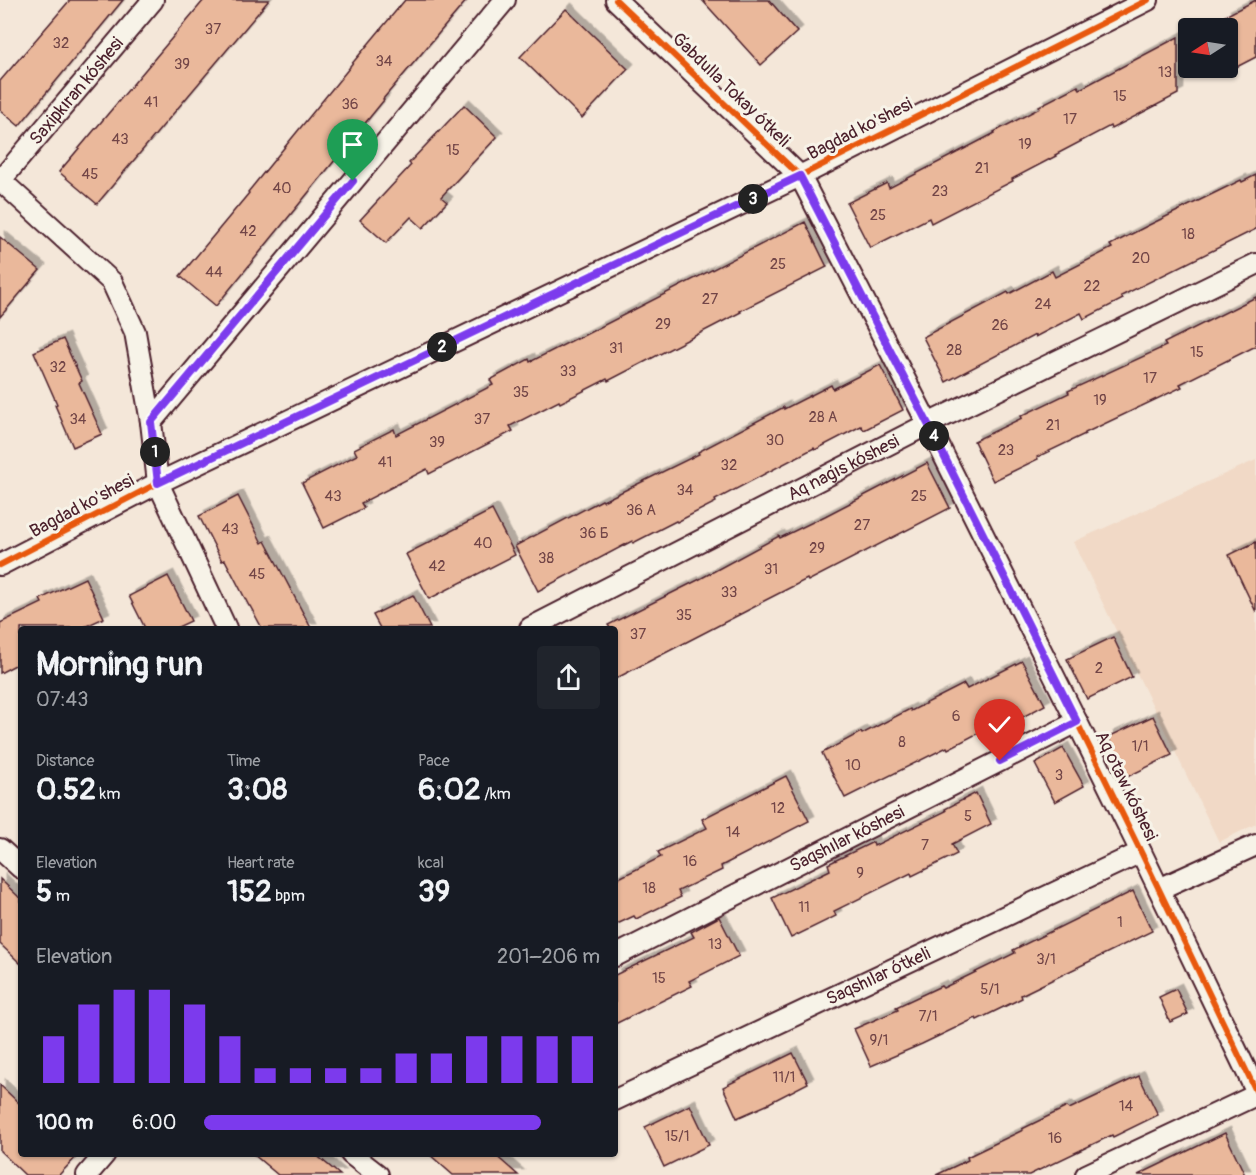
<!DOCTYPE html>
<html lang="en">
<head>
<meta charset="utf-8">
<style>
  body { margin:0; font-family:Pangolin,sans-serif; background:#20242c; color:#f1f3f6; height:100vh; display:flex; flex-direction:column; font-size:22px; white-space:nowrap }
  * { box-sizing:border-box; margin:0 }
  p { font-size:20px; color:#9ea1a6 }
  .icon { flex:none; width:33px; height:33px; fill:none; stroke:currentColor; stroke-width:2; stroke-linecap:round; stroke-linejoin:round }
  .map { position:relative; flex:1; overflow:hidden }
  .sheet { position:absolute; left:18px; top:626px; width:600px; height:531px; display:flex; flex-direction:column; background:#171b24; border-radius:6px; box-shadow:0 2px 4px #0004 }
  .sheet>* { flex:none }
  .needle { width:39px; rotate:258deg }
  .buttons { position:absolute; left:1178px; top:18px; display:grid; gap:12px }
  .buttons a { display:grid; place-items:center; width:60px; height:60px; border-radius:6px; background:#171b24; box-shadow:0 2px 4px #0004; font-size:30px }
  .pin { position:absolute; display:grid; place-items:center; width:51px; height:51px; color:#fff; margin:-62px -26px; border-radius:50% 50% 50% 0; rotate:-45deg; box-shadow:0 0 6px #0007 }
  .pin .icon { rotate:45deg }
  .km { position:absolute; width:30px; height:30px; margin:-15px; border-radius:50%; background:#222; color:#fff; font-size:16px; line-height:30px; text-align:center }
  .round { display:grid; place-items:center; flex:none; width:63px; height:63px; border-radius:6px; background:#20242c }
  .headline { display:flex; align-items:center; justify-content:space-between; height:102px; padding:0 18px }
  h1 { font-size:33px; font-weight:800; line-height:45px }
  .figures { display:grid; grid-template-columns:repeat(3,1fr); gap:9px; height:102px; padding:6px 18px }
  .figures div { display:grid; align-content:center }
  .figures b { font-size:30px; font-weight:800 }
  .figures small { font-size:16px; font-weight:400 }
  .figures p { font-size:16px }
  .chart { height:168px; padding:12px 18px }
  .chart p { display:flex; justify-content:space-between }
  .chart svg { width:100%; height:108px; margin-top:6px; stroke:#7c3aed; stroke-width:6 }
  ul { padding:0 18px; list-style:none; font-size:20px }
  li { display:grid; grid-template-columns:96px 72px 1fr; align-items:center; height:45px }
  li i { height:15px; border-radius:8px; background:#7c3aed }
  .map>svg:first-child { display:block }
  .built { fill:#f1d9c6 }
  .building { fill:#eab89b; stroke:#4a1f2b; stroke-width:1.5; filter:url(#shadow) }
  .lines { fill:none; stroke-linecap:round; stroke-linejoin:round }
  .street-casing { stroke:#4a1f2b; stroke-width:24 }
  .street { stroke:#f7f3e8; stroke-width:20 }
  .cycleway-casing { stroke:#f7f3e8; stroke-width:10 }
  .cycleway { stroke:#e8590c; stroke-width:6 }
  .route-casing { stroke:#fff; stroke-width:12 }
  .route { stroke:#7c3aed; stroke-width:8 }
  .labels { text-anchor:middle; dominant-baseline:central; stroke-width:6; stroke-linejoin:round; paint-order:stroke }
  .number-label { font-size:15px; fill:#724547 }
  .street-label { font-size:18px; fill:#4a1f2b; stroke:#f7f3e8 }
</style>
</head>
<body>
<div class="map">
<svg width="1256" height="1175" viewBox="0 0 1256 1175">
  <defs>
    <filter id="shadow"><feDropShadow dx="5.5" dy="-5.5" stdDeviation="0" flood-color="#0004"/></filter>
  </defs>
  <rect width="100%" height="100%" fill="#f4e7d9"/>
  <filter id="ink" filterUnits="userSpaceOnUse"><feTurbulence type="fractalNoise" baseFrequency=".0167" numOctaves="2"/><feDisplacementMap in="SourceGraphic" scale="12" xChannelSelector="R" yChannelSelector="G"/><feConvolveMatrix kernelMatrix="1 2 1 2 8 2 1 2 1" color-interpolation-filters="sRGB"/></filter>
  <g filter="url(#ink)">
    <!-- built -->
    <path class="built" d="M1256,460v364l-37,18 -146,-300z"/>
    <!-- building -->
    <g class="building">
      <path d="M70,0h53l-104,126 -19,-16v-29z"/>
      <path d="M204,0h65l-172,204 -38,-32z"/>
      <path d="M405,0h62l-84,99 1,1 -168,206 -36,-30 69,-83 -1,-1 102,-125v-1z"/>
      <path d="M702,0h67l28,32 -36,33z"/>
      <path d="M1256,0v57l-29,15v-53l-2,-3z"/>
      <path d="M566,9l62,60 -46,49 -62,-61z"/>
      <path d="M1178,37v57l-67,35 -1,-3 -55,29 1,1 -44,23 1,2 -82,42 -2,-5 -59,30 -23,-45 40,-20 2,5 106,-55 -1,-1 46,-24 -1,-2 39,-20 2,3z"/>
      <path d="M464,105l33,32 -56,60 6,5 -24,26 -12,-11 -25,26 -26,-23 51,-55 -2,-2z"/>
      <path d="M1256,175v54l-135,67 2,3 -39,20 -3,-6 -46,24v-2l-89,47 -23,-45 85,-45 1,2 43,-23 3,6 57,-29 -2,-3 39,-20 92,-45 1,2z"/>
      <path d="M805,222l22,45 -87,44 1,1 -133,69 -1,-2 -47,24 -1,-2 -49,25 3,5 -84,43 -2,-5 -66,34 3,5 -40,20 -22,-45 55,-28 -3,-6 40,-20 2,6 97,-50 -3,-5 39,-21 1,3 47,-24v1z"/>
      <path d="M0,237l40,33 -40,47z"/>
      <path d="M1256,297v49l-76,38 2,3 -97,46v1l-48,23 1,2 -45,22 -19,-40 48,-23 -1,-2 48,-23 -1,-2 98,-45 -2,-3z"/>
      <path d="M63,339l19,42 -3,2 23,51 -29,13 -18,-42 2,-1 -23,-52z"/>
      <path d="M880,365l23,45 -39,20 -3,-4 -46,24 -1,-2 -99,52 1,2 -39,20 -1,-1 -43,22 -1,-2 -94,50 -23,-45 87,-46 1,1 96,-47 -1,-2 86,-45v2l47,-24 2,4z"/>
      <path d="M927,463l23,45 -142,73 -1,-2 -47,24v1l-145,75v-51h-5l-2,-3 90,-45 81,-44 1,2 45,-22z"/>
      <path d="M238,496l24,47 3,-2 46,87h-49l-12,-22h-1l-24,-46 -3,1 -23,-45z"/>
      <path d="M492,510l23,45 -86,44 -23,-45z"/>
      <path d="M1256,542v70l-27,-57z"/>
      <path d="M168,576l23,45 -15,7h-31l-16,-32z"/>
      <path d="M85,578l19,40 -22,10h-61v34l-21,11v-50l42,-20 -2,-4z"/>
      <path d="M413,595l17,33h-50l-7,-13z"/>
      <path d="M1113,637l19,40 -45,22 -20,-40z"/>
      <path d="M1022,661l23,44 -39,21 -3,-6 -55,29 -1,-2 -102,51 -23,-45 39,-21 1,2 48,-25 1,2 53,-27 3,5z"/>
      <path d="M1153,716l19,39 -45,22 -19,-40z"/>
      <path d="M1063,748l21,38 -29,16 -20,-38z"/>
      <path d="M786,776l23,45 -88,45 1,4 -44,21 3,6 -45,22 -2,-3 -19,9v-45l46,-23 -3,-5 49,-24 -5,-9z"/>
      <path d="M976,793l15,31 -39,20 5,10 -45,22 -1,-3 -77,38 2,5 -45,22 -19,-40 58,-28 -2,-6 45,-22 1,4 72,-35 -1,-2z"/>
      <path d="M0,879l21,20v65l-21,-20z"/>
      <path d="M1133,891l19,40 -131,64 1,3 -45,22 -1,-2 -54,26 -51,22 -17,-37 44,-19 -2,-3 45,-21 2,2 72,-35 -2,-3z"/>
      <path d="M719,917l20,39 -50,25 3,5 -77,38v-49l79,-38 -3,-5z"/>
      <path d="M1176,989l12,25 -18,8 -11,-25z"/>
      <path d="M793,1053l15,30 -39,20v1l-32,14 -14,-31z"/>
      <path d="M1139,1076l19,39 -45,22 -1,-2 -83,40h-93l32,-15 -1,-3 56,-27 -1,-1 45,-22 2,2z"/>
      <path d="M0,1085l21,20v49h58l-20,21h-34l-25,-24z"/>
      <path d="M690,1105l19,40 -45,22 -19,-40z"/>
      <path d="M1225,1133l20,42h-107z"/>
      <path d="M253,1154h62l25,21h-62z"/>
      <path d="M429,1154h65l24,21h-65z"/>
    </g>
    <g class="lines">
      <defs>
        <g id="street">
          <path d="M616,0l184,176 128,248 149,298 64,130 115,239"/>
          <path d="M0,180l112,102 23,50 16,90 7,61 68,145"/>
          <path id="s1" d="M0,181l153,-181"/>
          <path d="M151,422l354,-422"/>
          <path d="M0,565l158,-82 642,-307 348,-176"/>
          <path id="s2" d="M530,628l398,-204 328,-160"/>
          <path d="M0,849l21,19"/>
          <path d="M1159,889l97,-44"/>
          <path id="s3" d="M615,956l462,-234"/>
          <path id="s4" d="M615,1100l526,-248"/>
          <path d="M351,1154l27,21"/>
          <path d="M87,1175l18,-21"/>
          <path d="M1086,1175l170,-80"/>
        </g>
      </defs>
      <!-- street casing -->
      <use href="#street" class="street-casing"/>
      <!-- street -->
      <use href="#street" class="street"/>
      <defs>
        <g id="cycleway">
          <path d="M616,0l184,176 128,248 149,298 64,130 115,239"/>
          <path d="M0,565l158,-82 642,-307 348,-176"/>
        </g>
      </defs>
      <!-- cycleway casing -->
      <use href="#cycleway" class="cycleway-casing"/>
      <!-- cycleway -->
      <use href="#cycleway" class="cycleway"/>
    </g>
  </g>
  <g class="lines" filter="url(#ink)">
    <defs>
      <path id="route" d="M353,181l-202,241 7,61 642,-307 128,248 149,298 -77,39"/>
    </defs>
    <!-- route casing -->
    <use href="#route" class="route-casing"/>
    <!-- route -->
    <use href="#route" class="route"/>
  </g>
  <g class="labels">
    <!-- number labels -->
    <g class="number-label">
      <text x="213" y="29">37</text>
      <text x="61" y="43">32</text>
      <text x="384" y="61">34</text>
      <text x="182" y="64">39</text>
      <text x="1165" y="72">13</text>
      <text x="1120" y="96">15</text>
      <text x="151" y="102">41</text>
      <text x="350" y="104">36</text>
      <text x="1070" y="119">17</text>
      <text x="120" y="139">43</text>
      <text x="1025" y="144">19</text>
      <text x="453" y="150">15</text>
      <text x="982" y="168">21</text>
      <text x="90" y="174">45</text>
      <text x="282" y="188">40</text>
      <text x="940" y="191">23</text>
      <text x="878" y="215">25</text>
      <text x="248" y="231">42</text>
      <text x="1188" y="234">18</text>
      <text x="1141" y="258">20</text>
      <text x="778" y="264">25</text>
      <text x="214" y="272">44</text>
      <text x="1092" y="286">22</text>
      <text x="710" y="299">27</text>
      <text x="1043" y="304">24</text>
      <text x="663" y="324">29</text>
      <text x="1000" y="325">26</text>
      <text x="616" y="348">31</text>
      <text x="954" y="350">28</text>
      <text x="1197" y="352">15</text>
      <text x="58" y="367">32</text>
      <text x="568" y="371">33</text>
      <text x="1150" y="378">17</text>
      <text x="521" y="392">35</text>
      <text x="1100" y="400">19</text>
      <text x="823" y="417">28 А</text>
      <text x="78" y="419">34</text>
      <text x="482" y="419">37</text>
      <text x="1053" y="425">21</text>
      <text x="775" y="440">30</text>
      <text x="437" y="442">39</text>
      <text x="1006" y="450">23</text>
      <text x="385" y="462">41</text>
      <text x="729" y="465">32</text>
      <text x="685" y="490">34</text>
      <text x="333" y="496">43</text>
      <text x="919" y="496">25</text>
      <text x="641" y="510">36 А</text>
      <text x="862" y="525">27</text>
      <text x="230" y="529">43</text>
      <text x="594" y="533">36 Б</text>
      <text x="483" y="543">40</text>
      <text x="817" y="548">29</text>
      <text x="546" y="558">38</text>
      <text x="437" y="566">42</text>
      <text x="771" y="569">31</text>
      <text x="257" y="574">45</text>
      <text x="729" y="592">33</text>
      <text x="684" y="615">35</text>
      <text x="638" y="634">37</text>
      <text x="1099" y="668">2</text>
      <text x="956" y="716">6</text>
      <text x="902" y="742">8</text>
      <text x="1140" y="746">1/1</text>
      <text x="853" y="765">10</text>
      <text x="1059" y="775">3</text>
      <text x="778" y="808">12</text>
      <text x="968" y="816">5</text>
      <text x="733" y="832">14</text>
      <text x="925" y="845">7</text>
      <text x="690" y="861">16</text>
      <text x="860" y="873">9</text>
      <text x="649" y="888">18</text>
      <text x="804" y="907">11</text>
      <text x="1120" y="922">1</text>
      <text x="715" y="944">13</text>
      <text x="1046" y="959">3/1</text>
      <text x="659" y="978">15</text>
      <text x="990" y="989">5/1</text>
      <text x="928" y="1016">7/1</text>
      <text x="879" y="1040">9/1</text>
      <text x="784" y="1077">11/1</text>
      <text x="1126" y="1106">14</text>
      <text x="677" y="1136">15/1</text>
      <text x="1055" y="1138">16</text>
    </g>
    <!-- street labels -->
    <g class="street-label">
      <text stroke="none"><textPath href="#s1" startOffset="118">Saxipkıran kóshesi</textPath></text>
      <text transform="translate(731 90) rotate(44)">Ǵabdulla Tokay ótkeli</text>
      <text transform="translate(860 129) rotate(-27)">Bagdad ko'shesi</text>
      <text stroke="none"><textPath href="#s2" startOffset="352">Aq naǵıs kóshesi</textPath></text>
      <text transform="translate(82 506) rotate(-28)">Bagdad ko'shesi</text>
      <text transform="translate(1126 786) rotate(64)">Aq otaw kóshesi</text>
      <text stroke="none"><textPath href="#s3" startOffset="260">Saqshılar kóshesi</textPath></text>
      <text stroke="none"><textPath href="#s4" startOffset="291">Saqshılar ótkeli</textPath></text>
    </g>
  </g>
</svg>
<div class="buttons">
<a><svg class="needle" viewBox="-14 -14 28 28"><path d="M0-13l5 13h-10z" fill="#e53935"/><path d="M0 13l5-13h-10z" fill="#9ea1a6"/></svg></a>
</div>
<div class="pin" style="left:353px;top:181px;background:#1e9e55"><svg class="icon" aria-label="arrive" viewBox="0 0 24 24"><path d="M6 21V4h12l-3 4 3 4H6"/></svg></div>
<div class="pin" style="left:1000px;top:761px;background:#d93025"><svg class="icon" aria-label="check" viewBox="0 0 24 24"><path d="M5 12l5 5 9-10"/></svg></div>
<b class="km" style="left:155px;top:452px">1</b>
<b class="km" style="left:442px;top:347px">2</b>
<b class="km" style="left:753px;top:199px">3</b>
<b class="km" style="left:934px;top:436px">4</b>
<section class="sheet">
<div class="headline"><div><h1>Morning run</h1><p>07:43</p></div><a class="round"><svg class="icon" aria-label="share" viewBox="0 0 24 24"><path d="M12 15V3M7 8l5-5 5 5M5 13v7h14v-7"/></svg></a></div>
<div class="figures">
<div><p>Distance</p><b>0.52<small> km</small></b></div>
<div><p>Time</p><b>3:08</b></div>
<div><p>Pace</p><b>6:02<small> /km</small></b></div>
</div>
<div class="figures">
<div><p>Elevation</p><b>5<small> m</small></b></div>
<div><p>Heart rate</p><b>152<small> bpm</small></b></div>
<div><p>kcal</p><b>39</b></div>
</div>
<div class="chart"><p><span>Elevation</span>201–206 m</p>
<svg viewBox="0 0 160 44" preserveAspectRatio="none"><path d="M5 44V25M15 44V12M25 44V6M35 44V6M45 44V12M55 44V25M65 44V38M75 44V38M85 44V38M95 44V38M105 44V32M115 44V32M125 44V25M135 44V25M145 44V25M155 44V25"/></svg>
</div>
<ul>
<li><b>100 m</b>6:00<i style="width:85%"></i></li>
</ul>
</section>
</div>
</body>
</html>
